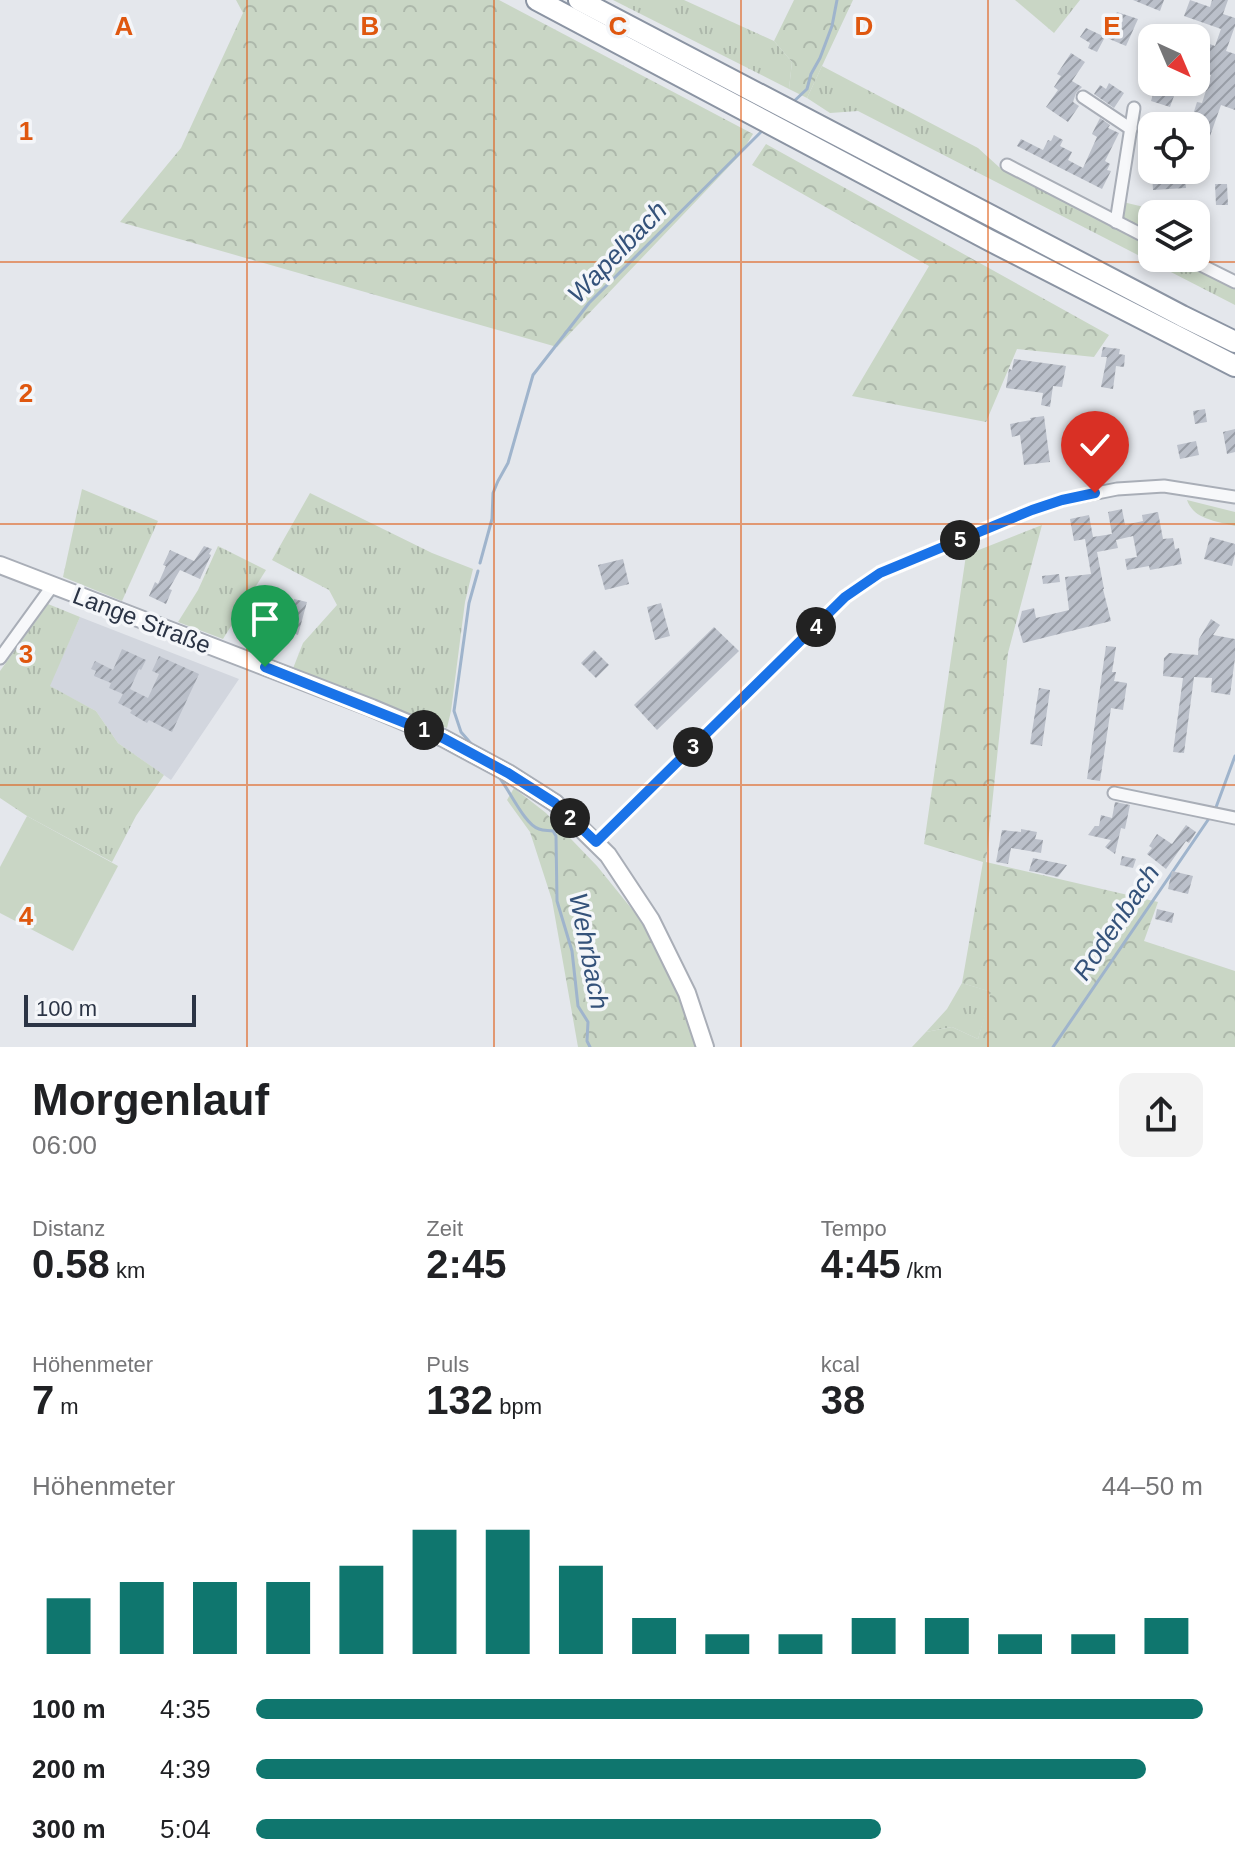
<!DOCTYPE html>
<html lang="de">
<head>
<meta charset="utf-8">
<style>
  body { margin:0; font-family:Helvetica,sans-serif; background:#f2f2f2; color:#202124; height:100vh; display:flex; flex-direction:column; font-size:30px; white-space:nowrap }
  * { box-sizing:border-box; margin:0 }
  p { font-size:26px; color:#757577 }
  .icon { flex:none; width:44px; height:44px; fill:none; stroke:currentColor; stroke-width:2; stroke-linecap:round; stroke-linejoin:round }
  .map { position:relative; height:1047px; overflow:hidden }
  .drawer { display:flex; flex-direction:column; background:#fff; flex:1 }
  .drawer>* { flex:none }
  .needle { width:52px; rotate:136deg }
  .fabs { position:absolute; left:1138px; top:24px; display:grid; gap:16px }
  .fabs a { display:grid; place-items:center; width:72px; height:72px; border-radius:16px; background:#fff; box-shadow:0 4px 12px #0003; font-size:40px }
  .scale { position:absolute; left:24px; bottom:20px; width:172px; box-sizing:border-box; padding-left:8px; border:4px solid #2b3445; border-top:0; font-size:22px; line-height:28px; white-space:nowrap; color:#2b3445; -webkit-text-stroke:6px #f4f6f9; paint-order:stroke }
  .pin { position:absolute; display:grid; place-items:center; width:68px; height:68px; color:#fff; margin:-82px -34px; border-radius:50% 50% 50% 0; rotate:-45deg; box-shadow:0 0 8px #0007 }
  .pin .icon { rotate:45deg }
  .km { position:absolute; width:40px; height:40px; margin:-20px; border-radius:50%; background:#222; color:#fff; font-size:22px; line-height:40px; text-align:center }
  .round { display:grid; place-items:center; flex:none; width:84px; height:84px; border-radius:16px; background:#f2f2f2 }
  .overview { display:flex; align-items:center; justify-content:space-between; height:136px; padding:0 32px }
  h1 { font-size:44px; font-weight:700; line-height:60px }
  .stats { display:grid; grid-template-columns:repeat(3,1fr); gap:12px; height:136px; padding:8px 32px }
  .stats div { display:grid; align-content:center }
  .stats b { font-size:40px; font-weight:700 }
  .stats small { font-size:22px; font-weight:400 }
  .stats p { font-size:22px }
  .chart { height:224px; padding:16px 32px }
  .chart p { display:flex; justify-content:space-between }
  .chart svg { width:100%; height:144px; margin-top:8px; stroke:#0f766e; stroke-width:6 }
  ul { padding:0 32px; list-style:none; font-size:26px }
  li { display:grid; grid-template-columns:128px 96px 1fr; align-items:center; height:60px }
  li i { height:20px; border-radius:10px; background:#0f766e }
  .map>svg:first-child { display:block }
  .built { fill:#d2d6de }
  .grass { fill:url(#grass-tufts) }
  .forest { fill:url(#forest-crowns) }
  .garden { fill:#c9d6c5 }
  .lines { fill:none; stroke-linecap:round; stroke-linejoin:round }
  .stream { stroke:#9fb4cc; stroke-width:3 }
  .building { fill:url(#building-hatch) }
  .street-casing { stroke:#a9aeb7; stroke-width:15 }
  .secondary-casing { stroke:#a9aeb7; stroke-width:20 }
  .highway-casing { stroke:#8b94a3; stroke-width:24 }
  .street { stroke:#f7f8fa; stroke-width:11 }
  .secondary { stroke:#fff; stroke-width:16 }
  .highway { stroke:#fff; stroke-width:20 }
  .route-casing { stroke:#fff; stroke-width:16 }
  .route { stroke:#1a73e8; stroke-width:10 }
  .grid { fill:none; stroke:#df570f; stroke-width:2; stroke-opacity:0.55 }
  .labels { text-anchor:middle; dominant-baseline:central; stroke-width:7; stroke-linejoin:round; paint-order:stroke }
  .street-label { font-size:24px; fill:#2b3445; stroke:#f4f6f9 }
  .water-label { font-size:26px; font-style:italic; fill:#34527a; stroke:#f4f6f9 }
  .grid-label { font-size:26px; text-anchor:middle; font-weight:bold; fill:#df570f; stroke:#f4f6f9; stroke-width:7; stroke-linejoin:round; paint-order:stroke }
</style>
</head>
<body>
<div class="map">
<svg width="1235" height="1047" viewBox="0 0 1235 1047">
  <defs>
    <pattern id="grass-tufts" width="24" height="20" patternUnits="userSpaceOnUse" patternTransform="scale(2)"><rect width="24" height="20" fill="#c9d6c5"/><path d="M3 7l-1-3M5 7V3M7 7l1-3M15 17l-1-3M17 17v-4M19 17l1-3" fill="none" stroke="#adb8ab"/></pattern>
    <pattern id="forest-crowns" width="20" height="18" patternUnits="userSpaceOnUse" patternTransform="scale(2)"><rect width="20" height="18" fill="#c9d6c5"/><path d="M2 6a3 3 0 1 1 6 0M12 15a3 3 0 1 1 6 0" fill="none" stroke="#adb8ab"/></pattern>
    <pattern id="building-hatch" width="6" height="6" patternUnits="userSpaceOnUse" patternTransform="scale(2)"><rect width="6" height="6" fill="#bbc0ca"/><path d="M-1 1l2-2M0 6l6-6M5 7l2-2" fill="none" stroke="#989da6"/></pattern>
  </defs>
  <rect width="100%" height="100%" fill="#e4e7ec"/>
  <!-- built -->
  <path class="built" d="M80,617l159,62 -68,101 -53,-37 -22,-32 -47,-25z"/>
  <!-- grass -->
  <g class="grass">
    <path d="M613,0h71l90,41 18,21 -3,27z"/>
    <path d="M1015,0h65l-26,33z"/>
    <path d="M822,66l156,82 21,19 153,78v13h26l57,28v19l-377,-194 -28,2 -23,-15z"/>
    <path d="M82,489l76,32 -36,80 -59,-24z"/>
    <path d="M310,493l122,60 41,16 -8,33 -14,109 -4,17 -155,-57 11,-28 34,-38 -8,-15 -57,-30z"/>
    <path d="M218,546l48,24 -43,69 -45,-17 20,-32z"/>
    <path d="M48,604l32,13 -30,69 46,25 22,32 46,32 -28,41 -24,46 -85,-46 -27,-18v-127z"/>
    <path d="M962,983l30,9 -14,47 -26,-12 -26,5 21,-23z"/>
  </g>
  <!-- forest -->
  <g class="forest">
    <path d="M236,0h263l254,134 -13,21 -183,192 -437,-125 61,-74 62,-135z"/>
    <path d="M794,0h59l-46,98 -18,-9 3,-27 -18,-21z"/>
    <path d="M766,144l343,191 -15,22 -77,-8 -31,73 -134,-26 77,-130 -177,-101z"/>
    <path d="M1123,202l50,12h-21v23l-24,-12 -7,-8z"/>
    <path d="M1187,500l48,12v14c-18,-5 -41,-6 -48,-26z"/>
    <path d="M1042,525l-34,128 -22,209 172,40 -14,39 91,30v76h-323l14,-15 26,-5 26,12 13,-47 -29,-9 21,-121 -59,-18 42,-289z"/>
    <path d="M514,788l32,25 51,53 47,58 35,72 18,51h-119l-26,-147 -22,-68 -23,-32z"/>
  </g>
  <!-- garden -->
  <path class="garden" d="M27,816l91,50 -45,85 -73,-38v-46z"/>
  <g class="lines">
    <!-- stream -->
    <g class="stream">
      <path d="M791,104l16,-15 4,-15 9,-16 12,-32 5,-26"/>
      <path d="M480,563l12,-44 1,-26 5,-12 10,-18 25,-88 56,-72 176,-175"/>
      <path d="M474,747l-13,-15 -7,-21 15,-108 9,-32"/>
      <path d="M499,777c11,14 26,48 40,52 5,2 9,1 14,2l3,5 1,65 15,50 6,55 10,16 -1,19 3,6"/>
      <path d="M1215,810l20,-54"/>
      <path d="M1053,1047l157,-230"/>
    </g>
  </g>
  <!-- building -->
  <g class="building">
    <path d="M1133,0h31l-4,11z"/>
    <path d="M1190,0l20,7 2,-7h16l-5,14 12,4v8l-9,25 9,3v56l-14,-5 -11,31 -9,-4 3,-10 -12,-4 5,-16 5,1 9,-28 -6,-2 5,-17 -14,-5v-12l19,7 6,-17 -37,-13z"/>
    <path d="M1117,12l21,7 -12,27 -19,-8z"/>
    <path d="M1086,28l19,9 -8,15 -9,-4 2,-5 -10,-6z"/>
    <path d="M1071,53l14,9 -13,19 10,6 -6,6 -3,9 6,4 -11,16 -22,-15 12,-17 -4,-3 7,-11 -4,-2z"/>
    <path d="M1157,82h22l-9,25 -19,-6z"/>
    <path d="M1109,83l15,10 -10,15 -20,-14 6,-9 6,4z"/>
    <path d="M1100,118l10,7 -2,3 11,5 -14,28 5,3 -3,6 4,1 -9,18 -85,-43 4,-7 22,11 5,-10 3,1 3,-6 9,5 -3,6 12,6 -4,8 15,8 14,-31 -5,-3z"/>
    <path d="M1168,170h16l2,18 -33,2 -1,-16 16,-1z"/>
    <path d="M1215,184h12l1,21h-12z"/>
    <path d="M1103,347l17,2 -1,5 6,1 -1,12 -8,-1 -3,23 -12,-2 6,-30h-6z"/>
    <path d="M1014,359l52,7 -4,21 -9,-1 -3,21 -9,-2 2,-12 -37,-5 3,-19 3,1z"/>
    <path d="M1205,409l2,13 -12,2 -2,-13z"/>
    <path d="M1044,416l6,46 -26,3 -4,-30 -8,2 -2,-13 21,-4 -1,-2z"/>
    <path d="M1235,429v23l-8,2 -4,-22z"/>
    <path d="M1196,441l3,14 -19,4 -3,-14z"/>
    <path d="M1122,509l3,16 18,-4 -1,-6 16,-3 5,27 10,-1 2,11 4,-1 3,16 -32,6 -1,-4 -22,4 -2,-11 12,-2 -4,-21 -17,4 2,8 -21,4 7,37h-1l8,32 -88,22 -5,-17 4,-15 12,-3 2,10 33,-8 -4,-33 26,-3 -6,-35 -11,2 -4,-22 19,-4 4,22 19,-3 -4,-22z"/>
    <path d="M1210,537l25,7v10l-3,12 -28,-7z"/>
    <path d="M204,546l8,3 -3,5 2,1 -11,24 -20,-9 -11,19 3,1 -6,14 -17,-8 6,-14 3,2 8,-18 -3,-1 7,-15 24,11z"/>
    <path d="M623,559l6,25 -24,6 -7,-25z"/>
    <path d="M1059,574l1,8 -17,2 -1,-8z"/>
    <path d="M294,599l13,3 -9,33 -22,-7 -5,13 -18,-7 5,-15 3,1 6,-17 23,10z"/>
    <path d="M661,603l9,33 -15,4 -8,-33z"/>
    <path d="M1211,619l9,6 -7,10 22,4v19l-5,37 -19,-3 1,-14 -18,-1 -10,76 -11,-1 10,-74 -20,-2 1,-18 5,-5 29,2 1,-16z"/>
    <path d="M714,627l25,24 -82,79 -23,-25z"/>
    <path d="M1106,646l10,1 -4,25h4l-2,9 13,2 -4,27 -12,-2 -11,73 -13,-2z"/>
    <path d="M122,649l24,11 -5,10 -2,-1 -9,20 18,9 11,-24 -7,-3 7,-15 40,18 -27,58 -23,-12 -2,3 -17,-10 2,-3 -14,-7 5,-9 -14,-6 2,-5 -17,-7 2,-5 -5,-2 4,-8 18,9z"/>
    <path d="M594,650l15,15 -13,13 -15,-15z"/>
    <path d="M1039,688l11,2 -8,56 -12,-2z"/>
    <path d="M1115,802l15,3 -5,24 -4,-1 -6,26 -10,-7 6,-7 -23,-5 7,-9h4l2,-11 11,3z"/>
    <path d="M1186,825l10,7 -7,11 -3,-2 -20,28 -19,-15 5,-6 -3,-2 8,-12 15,10z"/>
    <path d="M1021,829l16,3 -2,7 8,1 -2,13 -30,-5 -3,16 -12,-2 6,-32 19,2z"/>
    <path d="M1122,856l14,3 -3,9 -13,-3z"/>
    <path d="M1033,858l34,7 -9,12 -22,-5 -7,-1z"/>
    <path d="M1172,871l21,5 -5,18 -20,-5z"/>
    <path d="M1157,909l17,4 -2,10 -17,-4z"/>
  </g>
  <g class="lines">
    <defs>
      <g id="street">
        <path d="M1083,97l48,32"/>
        <path d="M1007,165l145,75"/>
        <path d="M1116,222l18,-114"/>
        <path d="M1187,258l48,24"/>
        <path d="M0,658l53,-73"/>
        <path d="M1114,793l121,25"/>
        <path d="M596,842l249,-245 35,-24 152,-63 30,-10 55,-11 47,-3 71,11"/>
      </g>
      <path id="secondary" d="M0,565l372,143 71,30 65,35 47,30 53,52 43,65 36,73 18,54"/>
      <g id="highway">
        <path d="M537,0l452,240 246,126"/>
        <path d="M579,0l603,316 53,26"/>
      </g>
    </defs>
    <!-- street casing -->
    <use href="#street" class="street-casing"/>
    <!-- secondary casing -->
    <use href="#secondary" class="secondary-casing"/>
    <!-- highway casing -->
    <use href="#highway" class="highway-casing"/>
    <!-- street -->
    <use href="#street" class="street"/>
    <!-- secondary -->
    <use href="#secondary" class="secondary"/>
    <!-- highway -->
    <use href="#highway" class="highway"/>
  </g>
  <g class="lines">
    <defs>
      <path id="route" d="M265,667l178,71 65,35 47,30 41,39 249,-245 35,-24 152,-63 30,-10 33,-7"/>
    </defs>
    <!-- route casing -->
    <use href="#route" class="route-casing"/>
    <!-- route -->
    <use href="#route" class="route"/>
  </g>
  <!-- grid -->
  <path class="grid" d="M247,0v1047M494,0v1047M741,0v1047M988,0v1047M0,262h1235M0,524h1235M0,785h1235"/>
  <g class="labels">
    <!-- street labels -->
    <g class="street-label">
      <text transform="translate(142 620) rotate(21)">Lange Straße</text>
    </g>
    <!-- water labels -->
    <g class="water-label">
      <text transform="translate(617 252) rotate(-46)">Wapelbach</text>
      <text transform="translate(1116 922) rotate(-56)">Rodenbach</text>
      <text transform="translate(589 951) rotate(79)">Wehrbach</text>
    </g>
  </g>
  <g class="grid-label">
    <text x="124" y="35">A</text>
    <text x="370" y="35">B</text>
    <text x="618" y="35">C</text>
    <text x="864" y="35">D</text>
    <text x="1112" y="35">E</text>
    <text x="26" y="140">1</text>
    <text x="26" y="402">2</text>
    <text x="26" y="663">3</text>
    <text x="26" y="925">4</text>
  </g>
</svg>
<div class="fabs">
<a><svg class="needle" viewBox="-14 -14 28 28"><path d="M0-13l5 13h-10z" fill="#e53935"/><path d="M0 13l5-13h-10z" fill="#757577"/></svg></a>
<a><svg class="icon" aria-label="locate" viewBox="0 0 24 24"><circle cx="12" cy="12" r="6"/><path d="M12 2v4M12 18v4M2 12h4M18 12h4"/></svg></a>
<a><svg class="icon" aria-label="layers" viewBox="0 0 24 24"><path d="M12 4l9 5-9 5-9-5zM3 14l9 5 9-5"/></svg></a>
</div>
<div class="scale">100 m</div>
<div class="pin" style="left:265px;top:667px;background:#1e9e55"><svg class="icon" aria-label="arrive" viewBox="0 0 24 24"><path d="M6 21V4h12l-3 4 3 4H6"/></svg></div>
<div class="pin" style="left:1095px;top:493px;background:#d93025"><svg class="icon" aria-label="check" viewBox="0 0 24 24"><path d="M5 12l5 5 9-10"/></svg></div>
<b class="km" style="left:424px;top:730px">1</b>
<b class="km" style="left:570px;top:818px">2</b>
<b class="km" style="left:693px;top:747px">3</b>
<b class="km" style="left:816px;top:627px">4</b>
<b class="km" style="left:960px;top:540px">5</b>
</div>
<section class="drawer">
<div class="overview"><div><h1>Morgenlauf</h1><p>06:00</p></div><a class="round"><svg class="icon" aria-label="share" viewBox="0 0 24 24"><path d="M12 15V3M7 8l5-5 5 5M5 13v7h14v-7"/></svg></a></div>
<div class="stats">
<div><p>Distanz</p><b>0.58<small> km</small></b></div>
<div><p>Zeit</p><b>2:45</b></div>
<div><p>Tempo</p><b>4:45<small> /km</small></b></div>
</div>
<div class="stats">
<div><p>Höhenmeter</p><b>7<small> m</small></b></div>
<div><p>Puls</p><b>132<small> bpm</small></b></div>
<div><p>kcal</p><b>38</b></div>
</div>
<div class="chart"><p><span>Höhenmeter</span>44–50 m</p>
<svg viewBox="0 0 160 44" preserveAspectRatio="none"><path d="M5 44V27M15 44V22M25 44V22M35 44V22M45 44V17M55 44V6M65 44V6M75 44V17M85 44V33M95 44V38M105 44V38M115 44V33M125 44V33M135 44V38M145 44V38M155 44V33"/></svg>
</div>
<ul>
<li><b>100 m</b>4:35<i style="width:100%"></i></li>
<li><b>200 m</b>4:39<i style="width:94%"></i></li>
<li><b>300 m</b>5:04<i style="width:66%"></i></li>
</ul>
</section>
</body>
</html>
